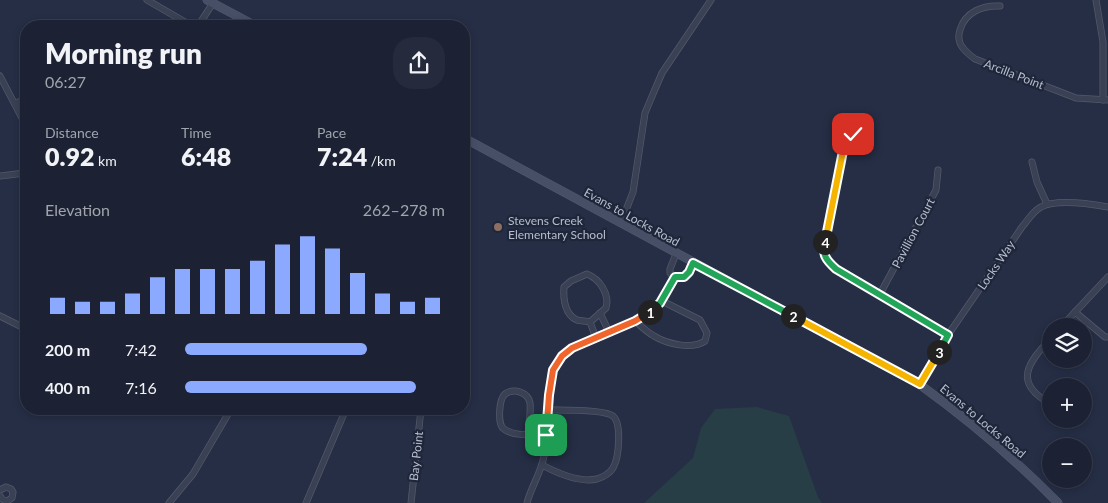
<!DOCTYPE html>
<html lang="en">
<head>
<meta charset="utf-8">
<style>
  body { margin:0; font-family:Lato,sans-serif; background:#252a3c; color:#f1f3f6; height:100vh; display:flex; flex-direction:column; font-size:19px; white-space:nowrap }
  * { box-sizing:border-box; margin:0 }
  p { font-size:16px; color:#a0a4ac }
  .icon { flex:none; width:28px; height:28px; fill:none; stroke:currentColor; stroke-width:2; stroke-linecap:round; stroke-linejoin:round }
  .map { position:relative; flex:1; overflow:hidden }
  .side { position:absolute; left:20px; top:20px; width:450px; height:395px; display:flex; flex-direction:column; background:#1c2234; border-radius:20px; box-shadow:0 2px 8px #0003,0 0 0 1px #3a3f4f }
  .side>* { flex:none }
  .tools { position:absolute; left:1042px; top:318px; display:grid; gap:10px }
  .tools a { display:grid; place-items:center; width:50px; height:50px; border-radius:50%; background:#1c2234; box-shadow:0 2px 8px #0003,0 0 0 1px #3a3f4f; font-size:25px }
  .pin { position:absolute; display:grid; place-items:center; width:42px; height:42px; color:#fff; margin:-21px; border-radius:10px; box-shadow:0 2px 8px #0006 }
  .km { position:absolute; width:25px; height:25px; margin:-12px; border-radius:50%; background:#222; color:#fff; font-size:14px; line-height:25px; text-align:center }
  .round { display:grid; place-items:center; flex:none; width:52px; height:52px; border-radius:20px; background:#252a3c }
  .headline { display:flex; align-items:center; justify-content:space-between; height:85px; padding:0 25px }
  h1 { font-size:28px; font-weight:800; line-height:38px }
  .figures { display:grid; grid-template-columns:repeat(3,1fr); gap:8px; height:85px; padding:5px 25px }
  .figures div { display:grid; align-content:center }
  .figures b { font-size:25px; font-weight:800 }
  .figures small { font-size:14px; font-weight:400 }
  .figures p { font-size:14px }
  .chart { height:140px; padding:10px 25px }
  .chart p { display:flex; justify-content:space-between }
  .chart svg { width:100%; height:90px; margin-top:5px; stroke:#8ba9ff; stroke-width:6 }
  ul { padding:0 25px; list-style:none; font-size:16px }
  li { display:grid; grid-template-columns:80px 60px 1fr; align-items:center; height:38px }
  li i { height:12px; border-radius:6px; background:#8ba9ff }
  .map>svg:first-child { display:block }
  .green { fill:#273e46 }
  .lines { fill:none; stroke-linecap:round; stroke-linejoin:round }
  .street-casing { stroke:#52596b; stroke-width:7 }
  .secondary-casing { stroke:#52596b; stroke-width:9 }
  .street { stroke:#3a4154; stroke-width:5.5 }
  .secondary { stroke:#474f67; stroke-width:8 }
  .split-1-casing { stroke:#fff; stroke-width:10 }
  .split-2-casing { stroke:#fff; stroke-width:10 }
  .split-3-casing { stroke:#fff; stroke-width:10 }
  .split-4-casing { stroke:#fff; stroke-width:10 }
  .split-5-casing { stroke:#fff; stroke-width:10 }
  .split-1 { stroke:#f0652b; stroke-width:6 }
  .split-2 { stroke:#22a559; stroke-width:6 }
  .split-3 { stroke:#f5b400; stroke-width:6 }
  .split-4 { stroke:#22a559; stroke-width:6 }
  .split-5 { stroke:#f5b400; stroke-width:6 }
  .education-dot { fill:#8d6e63; stroke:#1e263a; stroke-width:2 }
  .labels { text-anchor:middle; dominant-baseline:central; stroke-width:4.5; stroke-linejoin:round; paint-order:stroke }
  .street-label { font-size:12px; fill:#b7bdce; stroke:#1e263a }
  .poi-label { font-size:12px; fill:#b7bdce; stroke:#1e263a; text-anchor:start }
</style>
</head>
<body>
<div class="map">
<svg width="1108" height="503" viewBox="0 0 1108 503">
  <rect width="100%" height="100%" fill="#252e45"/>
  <!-- green -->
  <path class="green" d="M757,407l32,9 29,81 4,6h-178l49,-45 8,-30 14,-19z"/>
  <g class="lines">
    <defs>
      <g id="street">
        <path d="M147,0l45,26"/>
        <path d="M1096,0l7,42v58"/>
        <path d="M1000,6c-17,-1 -35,6 -40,24 -2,6 -1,13 3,18 3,4 8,8 12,11l101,39 32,2"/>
        <path d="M198,26l15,-23"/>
        <path d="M0,76l23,44 1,54"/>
        <path d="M15,104l11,-6"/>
        <path d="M853,133l-9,13 -21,104 4,11 9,8 112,66"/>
        <path d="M1032,162l5,20 10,22"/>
        <path d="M0,176l25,-3"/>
        <path d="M621,223l12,-31 12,-79 8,-19 9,-21 49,-73"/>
        <path d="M676,254l-6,15v4l3,3 10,1 6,-6 4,-8"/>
        <path d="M880,294l56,-104 2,-20"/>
        <path d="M1075,312l30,25h3"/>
        <path d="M600,313l9,19"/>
        <path d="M0,316l26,13"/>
        <path d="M635,321c6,5 12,11 19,15 13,8 38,14 51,5l2,-8 -7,-13 -38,-19"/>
        <path d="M590,322l16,-14c4,-13 -6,-29 -19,-34l-16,7 -7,6c-1,12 1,28 13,33 4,1 9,1 13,2l6,16"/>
        <path d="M1062,326l46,-49"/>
        <path d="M1051,338c-23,25 -39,45 0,66"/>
        <path d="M919,384l29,-49 74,-108c6,-7 11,-16 19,-20 15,-8 50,-3 67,0"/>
        <path d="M528,434c1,-10 3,-21 2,-31 -2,-11 -16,-15 -25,-9 -6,5 -8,31 -1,35 10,8 30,5 42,6"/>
        <path d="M542,465c15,8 37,18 55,14 6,-2 13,-6 16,-11 6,-10 9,-44 0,-52 -9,-7 -52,-6 -65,-6"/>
        <path d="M0,496l2,3 5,2 5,-3 1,-6 -2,-3 -5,-2 -6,3"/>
        <path d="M169,503l24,-29 38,-65"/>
        <path d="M306,503l40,-94"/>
        <path d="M411,503l10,-94"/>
        <path d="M527,503c4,-16 14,-30 17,-47 6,-27 -2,-79 18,-100 7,-8 18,-10 27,-15 20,-10 56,-21 71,-37 6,-7 11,-18 15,-27"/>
      </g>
      <g id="secondary">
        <path d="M207,0l49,26"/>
        <path d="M464,138l455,246c50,36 97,76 139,119"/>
      </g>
    </defs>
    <!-- street casing -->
    <use href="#street" class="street-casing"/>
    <!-- secondary casing -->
    <use href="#secondary" class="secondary-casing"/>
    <!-- street -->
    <use href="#street" class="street"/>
    <!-- secondary -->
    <use href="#secondary" class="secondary"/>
  </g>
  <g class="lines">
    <defs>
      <path id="split-1" d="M546,435l3,-40 4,-25 9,-14 10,-8 63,-27 15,-9"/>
      <path id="split-2" d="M650,312l10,-9 15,-26h9l5,-5 4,-9 100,53"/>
      <path id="split-3" d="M793,316l127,68 19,-32"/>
      <path id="split-4" d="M825,242c-3,13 1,18 11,27l112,66 -9,17"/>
      <path id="split-5" d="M825,242l19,-96 9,-12"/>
    </defs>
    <!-- split-1 casing -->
    <use href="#split-1" class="split-1-casing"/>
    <!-- split-2 casing -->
    <use href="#split-2" class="split-2-casing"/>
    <!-- split-3 casing -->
    <use href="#split-3" class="split-3-casing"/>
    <!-- split-4 casing -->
    <use href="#split-4" class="split-4-casing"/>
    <!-- split-5 casing -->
    <use href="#split-5" class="split-5-casing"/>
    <!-- split-1 -->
    <use href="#split-1" class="split-1"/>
    <!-- split-2 -->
    <use href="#split-2" class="split-2"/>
    <!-- split-3 -->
    <use href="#split-3" class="split-3"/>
    <!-- split-4 -->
    <use href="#split-4" class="split-4"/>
    <!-- split-5 -->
    <use href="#split-5" class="split-5"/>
  </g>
  <!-- markers -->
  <circle class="education-dot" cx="498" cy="227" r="5"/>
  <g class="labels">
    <!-- street labels -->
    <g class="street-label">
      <text transform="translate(1014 74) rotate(21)">Arcilla Point</text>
      <text transform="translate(632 217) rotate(29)">Evans to Locks Road</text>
      <text transform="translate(913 233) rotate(-62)">Pavillion Court</text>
      <text transform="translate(996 265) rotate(-56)">Locks Way</text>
      <text transform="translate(983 421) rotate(40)">Evans to Locks Road</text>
      <text transform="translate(416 456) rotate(-84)">Bay Point</text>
    </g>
    <!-- poi labels -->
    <g class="poi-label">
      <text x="508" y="220">Stevens Creek<tspan x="508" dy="14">Elementary School</tspan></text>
    </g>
  </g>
</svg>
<div class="tools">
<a><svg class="icon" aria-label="layers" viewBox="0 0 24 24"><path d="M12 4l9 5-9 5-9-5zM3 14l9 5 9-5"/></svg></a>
<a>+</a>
<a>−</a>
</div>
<div class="pin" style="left:546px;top:435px;background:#1e9e55"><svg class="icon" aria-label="arrive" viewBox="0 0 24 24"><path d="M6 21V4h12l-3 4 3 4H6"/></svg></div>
<div class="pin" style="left:853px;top:134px;background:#d93025"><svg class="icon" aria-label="check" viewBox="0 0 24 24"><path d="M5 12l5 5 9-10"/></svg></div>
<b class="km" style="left:650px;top:312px">1</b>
<b class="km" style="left:793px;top:316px">2</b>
<b class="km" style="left:939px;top:352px">3</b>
<b class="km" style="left:825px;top:242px">4</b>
<section class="side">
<div class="headline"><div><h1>Morning run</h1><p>06:27</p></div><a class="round"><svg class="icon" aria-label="share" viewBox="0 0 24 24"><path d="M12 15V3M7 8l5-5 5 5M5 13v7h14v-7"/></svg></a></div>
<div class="figures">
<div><p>Distance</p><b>0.92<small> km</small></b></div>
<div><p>Time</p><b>6:48</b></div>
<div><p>Pace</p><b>7:24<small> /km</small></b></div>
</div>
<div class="chart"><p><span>Elevation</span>262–278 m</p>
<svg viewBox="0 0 160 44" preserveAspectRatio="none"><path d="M5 44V36M15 44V38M25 44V38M35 44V34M45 44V26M55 44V22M65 44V22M75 44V22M85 44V18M95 44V10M105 44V6M115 44V12M125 44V24M135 44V34M145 44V38M155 44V36"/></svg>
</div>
<ul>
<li><b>200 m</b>7:42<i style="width:70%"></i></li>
<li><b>400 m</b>7:16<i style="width:89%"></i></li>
</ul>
</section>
</div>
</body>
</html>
